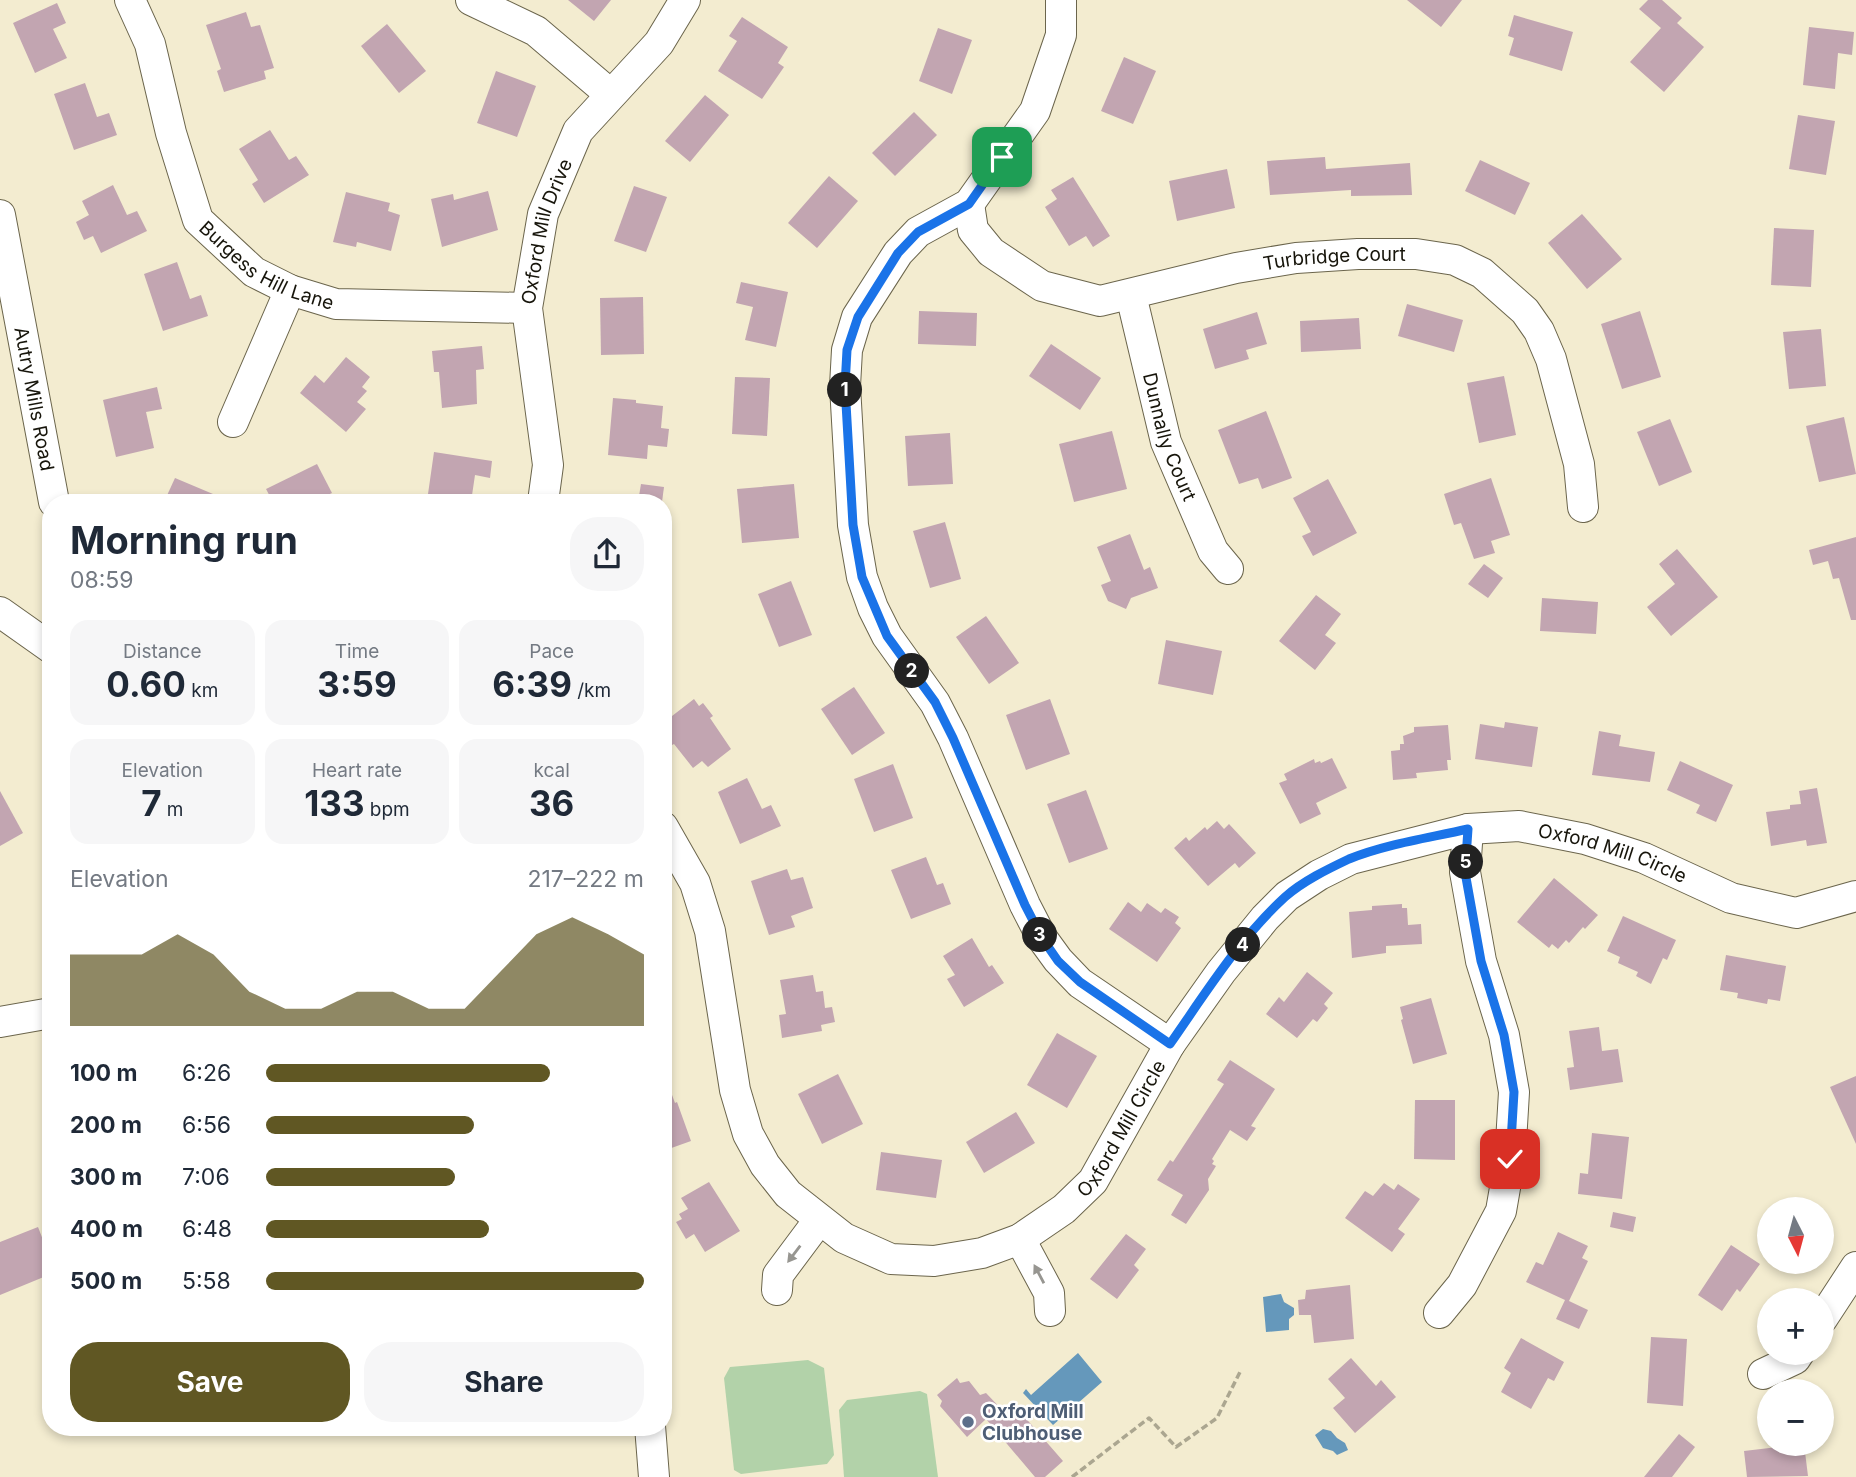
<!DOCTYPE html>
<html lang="en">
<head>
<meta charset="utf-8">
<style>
  body { margin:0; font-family:Inter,sans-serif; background:#f6f6f7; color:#1f2937; height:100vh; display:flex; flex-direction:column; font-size:26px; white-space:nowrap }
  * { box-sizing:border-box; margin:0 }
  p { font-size:23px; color:#747a83 }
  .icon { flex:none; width:38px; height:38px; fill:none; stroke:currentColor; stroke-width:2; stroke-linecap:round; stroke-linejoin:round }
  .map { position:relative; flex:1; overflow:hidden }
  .panel { position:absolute; left:42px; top:494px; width:630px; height:942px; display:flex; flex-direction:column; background:#fff; border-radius:28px; box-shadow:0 4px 10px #0003 }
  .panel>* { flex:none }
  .needle { width:46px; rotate:174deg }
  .buttons { position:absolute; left:1757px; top:1197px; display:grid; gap:14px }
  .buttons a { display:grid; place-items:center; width:77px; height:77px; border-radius:50%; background:#fff; box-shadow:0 4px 10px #0003; font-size:35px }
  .pin { position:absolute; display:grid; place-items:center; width:60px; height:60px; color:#fff; margin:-30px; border-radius:14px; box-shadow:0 4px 10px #0006 }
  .km { position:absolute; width:35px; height:35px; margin:-18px; border-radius:50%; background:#222; color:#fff; font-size:19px; line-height:35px; text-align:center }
  .round { display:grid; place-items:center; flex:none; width:74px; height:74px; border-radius:28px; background:#f6f6f7 }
  .overview { display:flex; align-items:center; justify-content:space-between; height:119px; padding:0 28px }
  h1 { font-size:38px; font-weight:700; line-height:52px }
  .metrics { display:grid; grid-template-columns:repeat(3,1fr); gap:10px; height:119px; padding:7px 28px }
  .metrics div { display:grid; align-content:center; border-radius:18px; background:#f6f6f7; text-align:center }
  .metrics b { font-size:35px; font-weight:700 }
  .metrics small { font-size:19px; font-weight:400 }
  .metrics p { font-size:19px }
  .chart { height:196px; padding:14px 28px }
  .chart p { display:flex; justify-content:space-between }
  .chart svg { width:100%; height:126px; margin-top:7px; fill:#605723; opacity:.7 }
  .action { display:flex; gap:14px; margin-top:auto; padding:14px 28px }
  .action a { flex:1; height:80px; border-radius:28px; background:#605723; color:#fff; font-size:28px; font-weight:700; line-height:80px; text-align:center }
  .action a+a { background:#f6f6f7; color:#1f2937 }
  ul { padding:0 28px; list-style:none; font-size:23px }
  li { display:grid; grid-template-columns:112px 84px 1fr; align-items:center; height:52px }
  li i { height:18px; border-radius:9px; background:#605723 }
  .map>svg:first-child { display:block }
  .green { fill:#b2d2a9 }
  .water { fill:#6598bb }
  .building { fill:#c2a5b1 }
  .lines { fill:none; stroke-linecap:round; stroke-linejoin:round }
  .minor-casing { stroke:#6b654c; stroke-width:32 }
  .path { stroke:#aba690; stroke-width:3.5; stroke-dasharray:7 3.5; stroke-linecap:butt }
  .minor { stroke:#fff; stroke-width:30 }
  .oneway { fill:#979691 }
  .route-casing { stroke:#fff; stroke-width:14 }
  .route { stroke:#1a73e8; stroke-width:9 }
  .service-dot { fill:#5c6f8a; stroke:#fff; stroke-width:2.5 }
  .labels { text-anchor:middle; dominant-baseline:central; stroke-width:5; stroke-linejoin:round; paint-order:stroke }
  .street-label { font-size:19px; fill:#17150b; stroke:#fff }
  .service-label { font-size:19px; font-weight:bold; fill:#4e5e75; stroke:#fff; text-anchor:start }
</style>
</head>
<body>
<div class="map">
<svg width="1856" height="1477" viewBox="0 0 1856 1477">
  <rect width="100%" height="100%" fill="#f3ecd0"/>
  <!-- green -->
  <g class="green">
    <path d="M808,1360l16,8 10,87 -7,9 -86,10 -7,-4 -10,-92 6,-11z"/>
    <path d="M920,1391l7,3 11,83h-94l-5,-67 8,-10z"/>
  </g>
  <!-- water -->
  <g class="water">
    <path d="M1281,1294l3,8 10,6v7l-5,4v11l-23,2 -3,-35z"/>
    <path d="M1078,1353l24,29 -49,43 -30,-32 3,-4 5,6z"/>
    <path d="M1323,1429l8,2 6,7 8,5 3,7 -11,5 -4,-4 -10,-3 -8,-13z"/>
  </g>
  <!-- building -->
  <g class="building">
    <path d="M568,0h43l-17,21z"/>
    <path d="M1407,0h55l-21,27z"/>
    <path d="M1648,0h14l20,18 -5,5 27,24 -40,45 -34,-30 31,-34 -22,-19z"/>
    <path d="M57,3l9,20 -13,6 14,29 -32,15 -22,-50z"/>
    <path d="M246,12l5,15 9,-2 14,43 -10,3 2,8 -42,13 -7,-21 4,-2 -15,-44z"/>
    <path d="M1514,15l59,17 -11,39 -53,-16 5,-17 -6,-2z"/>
    <path d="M742,17l46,30 -10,16 6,4 -22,32 -44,-28 19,-30 -8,-5z"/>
    <path d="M387,24l39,47 -27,22 -38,-47z"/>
    <path d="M1809,27l45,5 -2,23 -14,-2 -3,36 -32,-4z"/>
    <path d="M938,28l34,12 -20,54 -33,-13z"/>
    <path d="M1124,57l32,14 -23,53 -32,-13z"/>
    <path d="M496,71l40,15 -19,51 -40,-14z"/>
    <path d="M85,83l12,34 12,-4 8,22 -43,15 -20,-56z"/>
    <path d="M705,95l24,20 -39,47 -25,-21z"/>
    <path d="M914,112l23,23 -42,41 -23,-23z"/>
    <path d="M1798,115l37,6 -9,54 -37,-6z"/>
    <path d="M270,130l19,30 7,-4 13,19 -45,28 -12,-19 6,-4 -19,-31z"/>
    <path d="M1325,157l1,12 84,-6 2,32 -61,1v-6l-81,5 -3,-34z"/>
    <path d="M1480,160l50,23 -15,32 -50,-24z"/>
    <path d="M1227,169l8,39 -58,13 -8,-40z"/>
    <path d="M829,176l29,25 -41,47 -29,-25z"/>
    <path d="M1073,177l37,59 -17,11 -7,-11 -17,10 -24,-39 12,-8 -6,-9z"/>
    <path d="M113,185l14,30 10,-4 10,20 -46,22 -8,-17 -9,4 -8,-18 13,-7 -7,-14z"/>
    <path d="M634,186l33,11 -21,55 -32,-11z"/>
    <path d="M488,191l10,39 -56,17 -11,-48 22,-5 1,6z"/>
    <path d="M346,192l44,11 -2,8 12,4 -9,36 -34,-9 -1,5 -23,-5z"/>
    <path d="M1582,214l40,45 -35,30 -39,-46z"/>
    <path d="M1774,228l40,2 -3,57 -40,-2z"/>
    <path d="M177,262l13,37 11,-4 7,21 -45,15 -19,-57z"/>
    <path d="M741,282l47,10 -12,55 -31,-7 8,-33 -17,-4z"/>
    <path d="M643,297l1,57 -43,1 -1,-57z"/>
    <path d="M1407,304l56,16 -9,32 -56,-16z"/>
    <path d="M919,311l58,2 -1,33 -58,-2z"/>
    <path d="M1640,311l21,66 -39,12 -21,-65z"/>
    <path d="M1257,312l10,32 -21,6 3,9 -34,10 -12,-40z"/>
    <path d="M1359,318l2,31 -60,3 -1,-31z"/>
    <path d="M1821,329l5,57 -37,3 -6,-57z"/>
    <path d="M1051,344l50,34 -21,32 -51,-34z"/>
    <path d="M482,346l2,23 -8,1 1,34 -35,4 -3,-36h-5l-2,-21z"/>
    <path d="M346,357l24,20 -8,10 5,4 -10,11 9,7 -20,23 -46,-39 15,-18 9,8z"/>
    <path d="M1504,376l12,59 -37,8 -12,-60z"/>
    <path d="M735,377l35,1 -3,58 -35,-2z"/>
    <path d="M157,387l5,22 -16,3 8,36 -38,9 -13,-57z"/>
    <path d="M613,398l23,2v3l27,3 -2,22 8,1 -2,18 -19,-2 -1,14 -39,-4z"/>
    <path d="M1266,411l26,67 -30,11 -4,-11 -19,6 -21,-54z"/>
    <path d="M1844,417l12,57 -37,8 -13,-56z"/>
    <path d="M1670,419l22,53 -33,14 -22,-54z"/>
    <path d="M1112,431l15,58 -53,13 -15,-58z"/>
    <path d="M950,433l3,51 -45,2 -3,-50z"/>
    <path d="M434,452l58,9 -2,17 -15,-3 -4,27 -44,-1z"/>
    <path d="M317,464l15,29 -19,9h-40l-7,-13z"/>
    <path d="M175,478l57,24h-68z"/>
    <path d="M1491,478l19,57 -19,6 4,12 -21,6 -13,-36 -7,2 -10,-31z"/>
    <path d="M1328,479l29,54 -44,23 -11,-20 9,-4 -18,-34z"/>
    <path d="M641,484l23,3 -2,15h-24z"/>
    <path d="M794,484l5,54 -57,5 -5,-54z"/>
    <path d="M945,522l16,57 -31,9 -17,-57z"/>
    <path d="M1130,534l14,36 6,-3 8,21 -27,10 -5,11 -18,-8 -7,-16 10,-4 -14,-34z"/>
    <path d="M1856,537v83h-5l-12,-42 -6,1 -5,-18 -15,4 -4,-15z"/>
    <path d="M1677,549l41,48 -47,39 -24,-29 28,-23 -16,-20z"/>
    <path d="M1484,564l19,14 -15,20 -20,-14z"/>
    <path d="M791,581l21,54 -33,12 -21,-53z"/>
    <path d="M1316,595l25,19 -16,21 11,8 -21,27 -36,-29z"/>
    <path d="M1542,598l56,4 -2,32 -56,-3z"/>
    <path d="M986,616l33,47 -30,21 -33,-47z"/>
    <path d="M1166,640l56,11 -9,44 -55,-11z"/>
    <path d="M854,687l31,46 -33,22 -31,-46z"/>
    <path d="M694,699l5,7 4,-3 10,13 -3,2 21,31 -23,18 -6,-6 -9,7 -19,-24 -4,2 -7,-8v-15z"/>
    <path d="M1050,699l20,55 -44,16 -20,-55z"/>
    <path d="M1505,722l33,5 -6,40 -57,-8 5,-35 24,4z"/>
    <path d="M1448,725l3,35h-4l1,10 -32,3 1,5 -24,2 -2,-29 9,-1v-6h4l-1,-8 11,-4v-5z"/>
    <path d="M1599,731l22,4 -2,11 36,6 -5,30 -58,-7z"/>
    <path d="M1332,758l15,30 -31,15 5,11 -21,10 -21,-41 8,-3 -3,-6 30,-15 1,4 5,-2 1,2z"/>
    <path d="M1680,761l53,24 -17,37 -20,-9 4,-8 -33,-15z"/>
    <path d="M893,764l20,54 -39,14 -20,-53z"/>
    <path d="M747,778l15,31 9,-4 10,21 -41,18 -22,-52z"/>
    <path d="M1817,788l10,55 -20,3 -1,-6 -35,6 -5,-34 24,-3v-4l11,-1 -2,-13z"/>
    <path d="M1086,790l22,59 -39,14 -22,-59z"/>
    <path d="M0,791l23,42 -23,13z"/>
    <path d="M1217,821l7,8 5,-5 27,29 -17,15 -4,-5 -27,23 -34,-38 12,-11 3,4 16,-14 2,3z"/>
    <path d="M926,857l11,28 6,-2 8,21 -40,15 -20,-49z"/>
    <path d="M787,869l4,11 12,-3 10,31 -22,8 4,11 -26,8 -18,-54z"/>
    <path d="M1554,878l44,37 -13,14 -2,-2 -14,16 -3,-3 -8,9 -6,-5 -3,4 -32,-26z"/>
    <path d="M1128,902l13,10 6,-9 14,10 4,-5 14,9 -4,6 6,5 -24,34 -48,-33z"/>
    <path d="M1402,904v4h5l1,17 13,-1 1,20 -36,2v7l-34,5 -3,-46 23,-2v-4z"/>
    <path d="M1623,916l53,24 -9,20 -4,-2 -12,26 -15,-8 2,-4 -20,-9 2,-6 -13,-6z"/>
    <path d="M972,938l17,29 3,-2 12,18 -40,24 -17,-28 8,-4 -12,-19z"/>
    <path d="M1726,955l60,11 -6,35 -12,-2 -1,5 -30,-6 1,-5 -18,-3z"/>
    <path d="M1307,972l26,21 -9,11 4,4 -11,14 -4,-3 -16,19 -31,-24 13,-17 5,5z"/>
    <path d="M813,975l3,17 7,-1 2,17 7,-1 3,15 -14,3 1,6 -40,7 -3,-23 7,-1 -6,-34z"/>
    <path d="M1431,998l16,56 -34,10 -12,-44 2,-1 -3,-12z"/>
    <path d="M1599,1027l3,24 16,-2 5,33 -53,8 -3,-22 7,-1 -5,-36z"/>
    <path d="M1057,1033l40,23 -30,52 -40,-23z"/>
    <path d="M1230,1060l45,29 -24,37 5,2 -9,13 -17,-11 -18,29 2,2 -2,3 4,2 -8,13 1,11 -23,34 -15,-9 12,-20 -26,-15 13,-20 3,2 51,-78 -7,-4z"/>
    <path d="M838,1074l25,50 -41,20 -24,-50z"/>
    <path d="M663,1076h2l10,27 2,-1 14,39 -28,10z"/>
    <path d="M1856,1076v68l-26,-57z"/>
    <path d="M1415,1100h40v60l-41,-1z"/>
    <path d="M1016,1112l19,31 -51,30 -18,-31z"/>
    <path d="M1592,1133l37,4 -7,62 -44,-5 2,-21 8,1z"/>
    <path d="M881,1152l61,8 -6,38 -60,-8z"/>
    <path d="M709,1182l31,49 -35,21 -11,-18 -8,5 -10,-17 6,-3 -3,-5 9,-5 -7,-11z"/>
    <path d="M1384,1183l10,7 4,-6 22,15 -22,30 7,5 -13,18 -47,-34 20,-27 8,5z"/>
    <path d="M1613,1212l23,5 -3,15 -23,-5z"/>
    <path d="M38,1227l7,18 6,-3v32l-51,21v-53z"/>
    <path d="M1558,1232l30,14 -6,12 6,3 -19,40 19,9 -9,19 -23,-10 9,-19 -39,-18 10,-20 7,3z"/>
    <path d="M1126,1234l20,15 -12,16 5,5 -22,29 -27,-20z"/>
    <path d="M1731,1245l29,19 -20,28 -3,-3 -15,22 -24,-16z"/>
    <path d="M1350,1285l4,54 -40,4 -3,-28h-12l-1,-15 7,-1 1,-9z"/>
    <path d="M1651,1337l36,2 -4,67 -36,-3z"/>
    <path d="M1521,1338l43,24 -10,19 -6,-3 -17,31 -30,-17 10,-19 -7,-5z"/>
    <path d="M1351,1358l25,28 5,-6 15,17 -41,36 -22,-25 12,-10 -17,-19z"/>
    <path d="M957,1378l3,5 9,-2 11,14 6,-2 21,22 9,-8 47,54 -18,16h-10l-49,-58 -19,18 -27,-31 2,-5 -5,-6z"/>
    <path d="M1679,1434l16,13 -23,30h-28z"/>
    <path d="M1804,1444l4,32 -61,1 -3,-26z"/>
  </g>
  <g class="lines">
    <defs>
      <g id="minor">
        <path id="s1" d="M130,0l20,44 21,89 27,87 56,52 36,18 46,14 191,4"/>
        <path d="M471,0l65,31 74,63"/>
        <path d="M1061,0v35l-26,76 -66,93 -51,28 -20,21 -41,64 -10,33 -2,36 8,139 9,52 11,31 14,28 48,67 18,35 72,167 17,33 16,22 22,23 90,61"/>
        <path id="s2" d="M969,204l4,26 18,22 51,34 58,15 136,-33 60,-10 62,-4h58l39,6 27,13 43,38 14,20 12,28 28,105 4,43"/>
        <path id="s3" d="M0,215l54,287"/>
        <path id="s4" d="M1131,295l35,147 47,109 15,18"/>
        <path d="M233,422l57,-132"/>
        <path id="s5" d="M543,502l5,-37 -21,-157 16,-94 35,-83 81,-88 26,-43"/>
        <path d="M0,612l51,36"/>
        <path id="s6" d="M663,827l32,56 15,48 25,159 13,44 17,31 23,29 56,44 47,21 43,2 48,-8 38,-14 44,-30 29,-28 77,-137 51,-72 44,-54 22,-22 32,-21 32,-16 117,-30 51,-3 66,13 59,19 87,40 65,15 60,-17"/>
        <path d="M0,1022l51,-9"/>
        <path d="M1020,1239l29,54 1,18"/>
        <path d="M777,1290l1,-15 41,-55"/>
        <path d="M1439,1313l23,-28 39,-74 9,-52 4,-67 -10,-57 -23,-74 -16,-89 3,-43"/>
        <path d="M1822,1319l34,-52"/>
        <path d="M1763,1374l32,-15 4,-6"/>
        <path d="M650,1426l4,51"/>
      </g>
    </defs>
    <!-- minor casing -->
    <use href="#minor" class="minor-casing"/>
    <!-- path -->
    <path class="path" d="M1072,1477l77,-59 27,29 41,-29 24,-48"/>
    <!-- minor -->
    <use href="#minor" class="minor"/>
  </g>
  <!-- one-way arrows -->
  <defs><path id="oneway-solid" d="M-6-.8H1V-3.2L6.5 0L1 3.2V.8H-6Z" transform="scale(1.75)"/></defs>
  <g class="oneway">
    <use href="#oneway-solid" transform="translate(794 1254) rotate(127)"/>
    <use href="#oneway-solid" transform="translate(1039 1274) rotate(-118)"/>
  </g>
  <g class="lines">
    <defs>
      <path id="route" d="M1002,157l-33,47 -51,28 -20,21 -40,64 -11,33 -2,36 8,139 9,52 25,59 48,66 18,36 72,167 17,33 16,23 22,21 90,62c35,-50 69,-105 115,-147 18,-16 43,-28 64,-38 37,-15 80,-21 119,-30l-3,43 16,89 23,74 10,57 -4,67"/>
    </defs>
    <!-- route casing -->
    <use href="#route" class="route-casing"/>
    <!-- route -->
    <use href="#route" class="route"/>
  </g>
  <!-- markers -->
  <circle class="service-dot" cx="968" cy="1422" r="7"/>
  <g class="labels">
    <!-- street labels -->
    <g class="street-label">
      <text stroke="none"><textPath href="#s5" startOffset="275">Oxford Mill Drive</textPath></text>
      <text stroke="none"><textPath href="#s1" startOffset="315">Burgess Hill Lane</textPath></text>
      <text stroke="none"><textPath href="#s2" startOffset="415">Turbridge Court</textPath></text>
      <text stroke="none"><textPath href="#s3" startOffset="187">Autry Mills Road</textPath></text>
      <text stroke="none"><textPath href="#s4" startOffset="147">Dunnally Court</textPath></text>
      <text stroke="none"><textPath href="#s6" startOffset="1432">Oxford Mill Circle</textPath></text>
      <text stroke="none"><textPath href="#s6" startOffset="802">Oxford Mill Circle</textPath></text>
    </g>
    <!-- service labels -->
    <g class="service-label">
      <text x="982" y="1411">Oxford Mill<tspan x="982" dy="22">Clubhouse</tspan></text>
    </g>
  </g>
</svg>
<div class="buttons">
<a><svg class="needle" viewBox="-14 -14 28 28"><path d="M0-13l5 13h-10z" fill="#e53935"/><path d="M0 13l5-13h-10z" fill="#747a83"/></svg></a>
<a>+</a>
<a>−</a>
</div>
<div class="pin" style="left:1002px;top:157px;background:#1e9e55"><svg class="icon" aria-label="arrive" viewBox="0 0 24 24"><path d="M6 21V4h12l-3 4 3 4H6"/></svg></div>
<div class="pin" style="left:1510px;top:1159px;background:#d93025"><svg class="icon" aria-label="check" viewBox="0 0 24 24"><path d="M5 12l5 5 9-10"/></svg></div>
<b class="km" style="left:845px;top:390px">1</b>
<b class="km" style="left:912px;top:671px">2</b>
<b class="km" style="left:1040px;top:935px">3</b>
<b class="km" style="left:1243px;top:945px">4</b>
<b class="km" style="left:1466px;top:862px">5</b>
<section class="panel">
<div class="overview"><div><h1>Morning run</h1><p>08:59</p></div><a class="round"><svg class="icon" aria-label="share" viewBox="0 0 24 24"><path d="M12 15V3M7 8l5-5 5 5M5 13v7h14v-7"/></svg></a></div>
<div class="metrics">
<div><p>Distance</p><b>0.60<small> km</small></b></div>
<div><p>Time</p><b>3:59</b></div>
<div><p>Pace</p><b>6:39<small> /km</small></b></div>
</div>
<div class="metrics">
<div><p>Elevation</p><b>7<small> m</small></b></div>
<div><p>Heart rate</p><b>133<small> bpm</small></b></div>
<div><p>kcal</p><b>36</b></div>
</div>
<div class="chart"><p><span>Elevation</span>217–222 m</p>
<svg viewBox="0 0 160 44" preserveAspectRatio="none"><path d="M0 44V19L10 19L20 19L30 12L40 19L50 32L60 38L70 38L80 32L90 32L100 38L110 38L120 25L130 12L140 6L150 12L160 19V44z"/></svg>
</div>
<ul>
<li><b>100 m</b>6:26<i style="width:75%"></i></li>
<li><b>200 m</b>6:56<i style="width:55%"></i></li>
<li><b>300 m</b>7:06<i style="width:50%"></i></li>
<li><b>400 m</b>6:48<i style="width:59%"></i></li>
<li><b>500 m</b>5:58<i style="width:100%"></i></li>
</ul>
<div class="action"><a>Save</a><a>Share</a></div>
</section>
</div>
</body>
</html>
